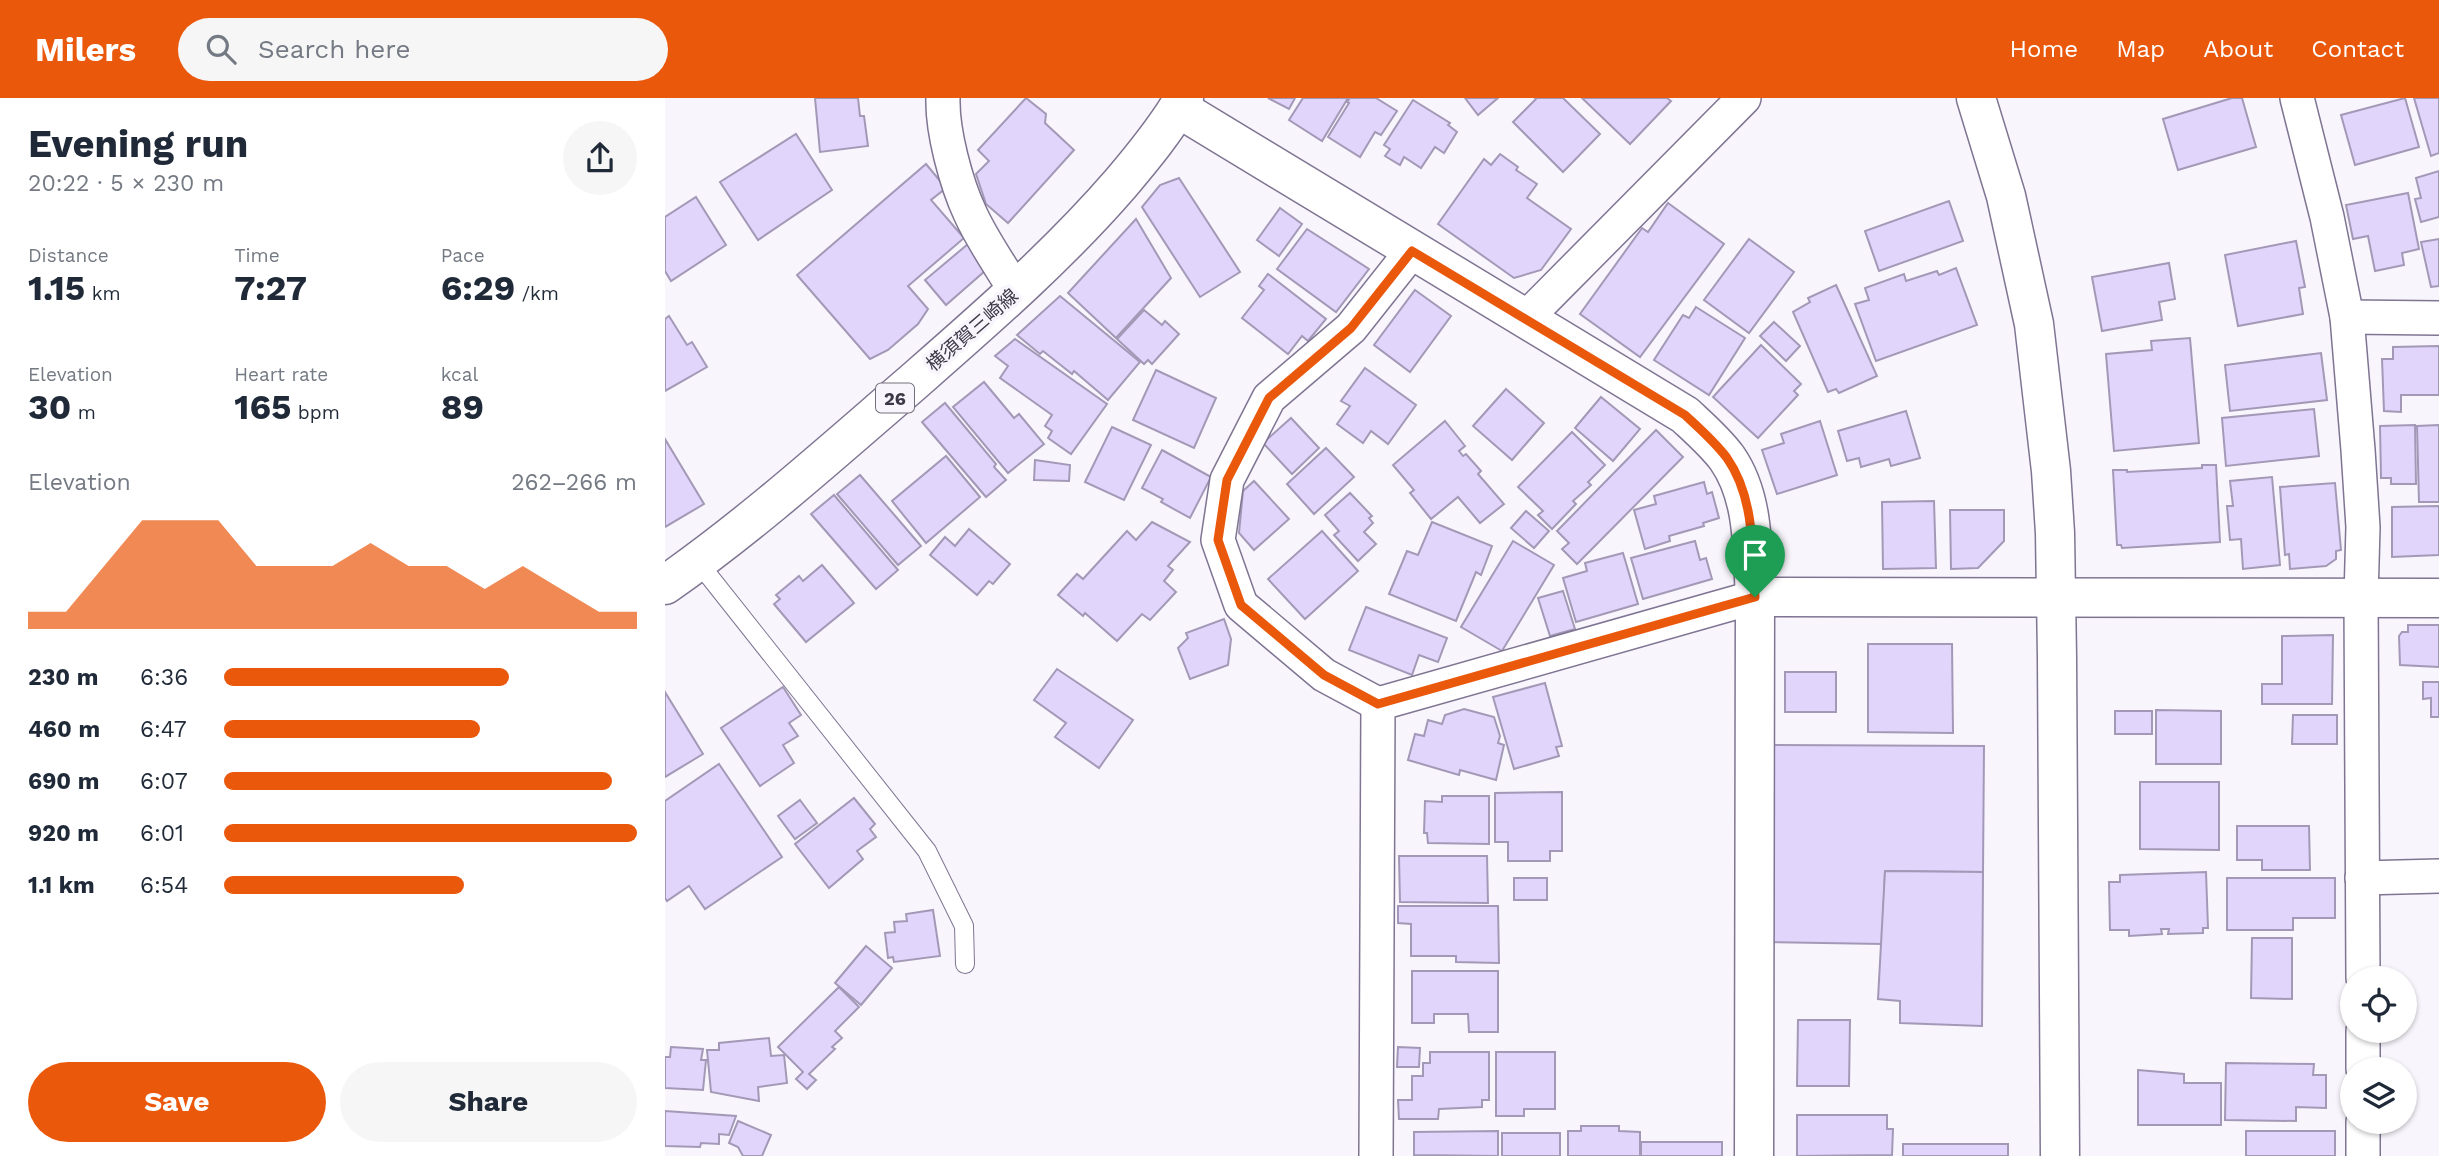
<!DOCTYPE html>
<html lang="en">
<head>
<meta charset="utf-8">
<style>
  body { margin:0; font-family:"Work Sans","Noto Sans JP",sans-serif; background:#f6f6f7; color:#1f2937; height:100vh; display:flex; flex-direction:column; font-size:26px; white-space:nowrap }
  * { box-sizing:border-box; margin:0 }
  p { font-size:23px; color:#747a83 }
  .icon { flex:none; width:38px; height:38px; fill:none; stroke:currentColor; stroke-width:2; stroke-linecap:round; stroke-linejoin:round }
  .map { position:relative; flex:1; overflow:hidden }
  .side { display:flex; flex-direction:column; background:#fff; width:665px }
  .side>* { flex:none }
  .buttons { position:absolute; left:1675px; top:868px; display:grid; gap:14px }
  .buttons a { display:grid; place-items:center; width:77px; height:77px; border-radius:50%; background:#fff; box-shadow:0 2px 5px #0004; font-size:35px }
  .pin { position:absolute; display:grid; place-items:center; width:60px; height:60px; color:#fff; margin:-72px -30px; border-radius:50% 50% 50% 0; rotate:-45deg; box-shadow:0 0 7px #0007 }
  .pin .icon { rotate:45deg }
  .round { display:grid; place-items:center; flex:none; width:74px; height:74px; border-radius:37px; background:#f6f6f7 }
  .overview { display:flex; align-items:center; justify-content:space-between; height:119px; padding:0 28px }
  h1 { font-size:38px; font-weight:700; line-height:52px }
  .metrics { display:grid; grid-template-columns:repeat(3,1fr); gap:10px; height:119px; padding:7px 28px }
  .metrics div { display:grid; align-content:center }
  .metrics b { font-size:35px; font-weight:700 }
  .metrics small { font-size:19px; font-weight:400 }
  .metrics p { font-size:19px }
  .chart { height:196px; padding:14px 28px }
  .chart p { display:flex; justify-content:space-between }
  .chart svg { width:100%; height:126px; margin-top:7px; fill:#ea580c; opacity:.7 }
  .button { display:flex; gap:14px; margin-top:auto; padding:14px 28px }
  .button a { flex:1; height:80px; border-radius:42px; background:#ea580c; color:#fff; font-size:28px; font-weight:700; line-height:80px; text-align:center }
  .button a+a { background:#f6f6f7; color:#1f2937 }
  ul { padding:0 28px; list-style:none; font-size:23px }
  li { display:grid; grid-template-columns:112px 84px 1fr; align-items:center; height:52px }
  li i { height:18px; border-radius:9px; background:#ea580c }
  header { display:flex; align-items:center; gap:42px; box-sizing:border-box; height:98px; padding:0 35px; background:#ea580c; color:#fff }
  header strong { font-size:33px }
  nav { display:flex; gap:38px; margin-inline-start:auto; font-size:24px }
  .search { width:490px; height:63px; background:#f6f6f7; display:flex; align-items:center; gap:18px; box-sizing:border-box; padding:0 24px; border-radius:38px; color:#747a83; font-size:26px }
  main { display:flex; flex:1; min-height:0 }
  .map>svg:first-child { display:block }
  .building { fill:#e2d5fc; stroke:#a399b7; stroke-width:2 }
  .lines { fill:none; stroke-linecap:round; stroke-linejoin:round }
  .lane-casing { stroke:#7f7592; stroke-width:20 }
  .street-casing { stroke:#7f7592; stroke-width:36 }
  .secondary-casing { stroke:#7f7592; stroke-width:41 }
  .primary-casing { stroke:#7f7592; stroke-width:41 }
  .lane { stroke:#fff; stroke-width:18 }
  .street { stroke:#fff; stroke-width:33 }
  .secondary { stroke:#fff; stroke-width:38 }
  .primary { stroke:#fff; stroke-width:38 }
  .route-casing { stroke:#fff; stroke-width:14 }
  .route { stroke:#ea580c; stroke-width:9 }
  .labels { text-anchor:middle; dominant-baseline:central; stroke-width:7; stroke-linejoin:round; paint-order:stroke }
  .shield { fill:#f8f5fc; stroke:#74717c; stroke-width:2 }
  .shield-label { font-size:18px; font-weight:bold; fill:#3c3845 }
  .street-label { font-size:19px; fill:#3c3845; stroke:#f8f5fc }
</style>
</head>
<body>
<header>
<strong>Milers</strong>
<div class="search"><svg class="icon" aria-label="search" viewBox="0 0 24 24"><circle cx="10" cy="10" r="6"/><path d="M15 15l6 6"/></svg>Search here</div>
<nav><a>Home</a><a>Map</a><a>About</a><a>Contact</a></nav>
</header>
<main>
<section class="side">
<div class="overview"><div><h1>Evening run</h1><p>20:22 · 5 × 230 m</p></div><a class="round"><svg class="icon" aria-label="share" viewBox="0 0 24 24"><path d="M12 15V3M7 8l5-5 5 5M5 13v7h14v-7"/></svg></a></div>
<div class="metrics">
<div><p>Distance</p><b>1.15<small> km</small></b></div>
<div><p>Time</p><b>7:27</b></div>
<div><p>Pace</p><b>6:29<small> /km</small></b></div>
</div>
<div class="metrics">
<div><p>Elevation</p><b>30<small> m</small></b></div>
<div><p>Heart rate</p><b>165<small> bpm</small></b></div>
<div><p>kcal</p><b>89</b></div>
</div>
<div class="chart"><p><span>Elevation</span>262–266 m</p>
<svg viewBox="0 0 160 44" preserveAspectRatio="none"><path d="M0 44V38L10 38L20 22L30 6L40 6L50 6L60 22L70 22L80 22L90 14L100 22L110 22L120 30L130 22L140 30L150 38L160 38V44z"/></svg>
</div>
<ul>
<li><b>230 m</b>6:36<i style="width:69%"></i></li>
<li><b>460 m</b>6:47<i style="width:62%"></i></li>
<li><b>690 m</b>6:07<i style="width:94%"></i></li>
<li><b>920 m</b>6:01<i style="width:100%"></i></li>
<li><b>1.1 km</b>6:54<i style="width:58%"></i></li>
</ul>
<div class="button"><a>Save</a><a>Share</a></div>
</section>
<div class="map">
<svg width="1774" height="1058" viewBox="0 0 1774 1058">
  <rect width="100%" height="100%" fill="#f8f5fc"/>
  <!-- building -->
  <g class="building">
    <path d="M150,0h43l2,18h4l4,30 -48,6z"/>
    <path d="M361,0l20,16 -1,9 29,27 -66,73 -22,-19 -10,-30 13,-13 -11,-11z"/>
    <path d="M603,0h27l-6,11z"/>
    <path d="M638,0h45l-26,43 -33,-21z"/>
    <path d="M685,0h26l21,13 -16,24 -6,-3 -15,25 -32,-20 21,-34 -2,-1z"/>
    <path d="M800,0h33l-20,17z"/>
    <path d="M870,0h28l37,36 -37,38 -50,-50 23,-23z"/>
    <path d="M917,0h85l4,3 -41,43z"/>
    <path d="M1567,0h10l14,49 -78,23 -15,-51z"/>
    <path d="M1740,0l14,49 -64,18 -14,-50z"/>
    <path d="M1749,0h25v55l-8,3z"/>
    <path d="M748,2l37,23 -2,2 9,7 -13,21 -9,-6 -14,21 -17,-11 -4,8 -15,-9 5,-7 -6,-4z"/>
    <path d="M131,36l36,56 -74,50 -38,-58z"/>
    <path d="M835,56l18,13 -2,3 21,14 -10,14 44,31 -30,41 -27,8 -76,-54 46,-65 7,6z"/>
    <path d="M261,66l20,24 -15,12 33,38 -56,48 20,23 -10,15 -30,26 -18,9 -73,-84z"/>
    <path d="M1774,73v46l-18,5 -6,-23 6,-1 -5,-20z"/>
    <path d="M514,80l61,94 -40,25 -58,-90 18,-22z"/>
    <path d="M1743,95l11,56 -17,4 2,12 -29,6 -7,-35 -15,3 -7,-34z"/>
    <path d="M31,99l30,48 -55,36 -6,-10v-54z"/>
    <path d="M1284,103l14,40 -84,30 -14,-40z"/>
    <path d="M1003,105l56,41 -84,113 -60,-43 62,-86 6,4z"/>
    <path d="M615,110l22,16 -23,32 -22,-16z"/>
    <path d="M471,121l35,59 -55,60 -48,-45z"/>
    <path d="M642,131l62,40 -33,43 -59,-43z"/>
    <path d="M1084,141l45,33 -45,61 -45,-33z"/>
    <path d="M1774,141v47l-8,1 -10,-45z"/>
    <path d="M1631,143l9,46 -6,1 4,26 -65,12 -13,-71z"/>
    <path d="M303,146l18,26 -40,35 -21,-25z"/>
    <path d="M1504,165l6,36 -16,3 3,18 -60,11 -10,-54z"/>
    <path d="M1291,170l21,57 -101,36 -21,-57 14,-4 -4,-12 39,-14 2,7 31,-10 2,4z"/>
    <path d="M603,176l58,45 -18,22 -6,-5 -14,18 -46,-36 22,-28 -5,-4z"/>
    <path d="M1171,187l41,91 -38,17 -3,-4 -8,3 -35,-80 17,-10 -2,-4z"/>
    <path d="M750,192l36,26 -41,56 -36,-27z"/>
    <path d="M395,198l80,66 -32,38 -34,-29 -2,3 -29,-23 -3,3 -23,-19z"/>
    <path d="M1031,209l49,31 -36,57 -55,-35 29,-45 6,3z"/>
    <path d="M479,212l18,15 3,-4 14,13 -27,30 -4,-4 -4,4 -27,-25z"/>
    <path d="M4,218l18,29 5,-3 15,25 -42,24v-72z"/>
    <path d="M1109,224l26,24 -14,15 -26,-25z"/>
    <path d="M1525,240l9,105 -85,8 -8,-97 46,-4 -1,-9z"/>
    <path d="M350,241l92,65 -36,50 -23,-16 4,-7 -7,-5 7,-11 -52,-37 8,-12 -13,-10z"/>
    <path d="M1096,247l40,39 -7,7 4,4 -40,43 -45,-41z"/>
    <path d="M1774,248v49h-38v17l-17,-1 -2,-52h11v-12z"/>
    <path d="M1656,255l6,47 -97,11 -5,-46z"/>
    <path d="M700,270l51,37 -28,39 -17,-13 -8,12 -26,-19 13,-18 -9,-5z"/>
    <path d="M491,272l60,28 -22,50 -61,-28z"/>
    <path d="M319,284l30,36 5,-4 25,30 -36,29 -55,-66z"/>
    <path d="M841,291l38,34 -32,37 -39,-34z"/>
    <path d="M936,299l39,32 -27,32 -38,-33z"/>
    <path d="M280,305l51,61 -2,3 12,13 -20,17 -64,-75z"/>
    <path d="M1649,311l5,47 -93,10 -4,-48z"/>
    <path d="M1241,313l14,47 -29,8 -2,-7 -28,8 -2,-9 -12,3 -9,-30z"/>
    <path d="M626,320l28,30 -27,26 -29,-31z"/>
    <path d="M780,323l20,25 -6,5 4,5 3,-2 15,17 -3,3 26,30 -24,19 -22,-26 -27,22 -21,-26 4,-3 -21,-25z"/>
    <path d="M1155,323l17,54 -60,19 -15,-44 22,-7 -3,-9z"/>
    <path d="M1750,327l1,59h-25v-6h-10l-1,-52z"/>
    <path d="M1774,327v77h-20l-2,-76z"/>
    <path d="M447,329l39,18 -27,55 -39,-18z"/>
    <path d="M991,332l27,27 -106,107 -15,-15 7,-6 -12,-12z"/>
    <path d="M907,334l33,33 -17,17 3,3 -18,16 3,3 -24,25 -14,-14 5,-4 -25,-24z"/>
    <path d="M0,341l39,65 -39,23z"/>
    <path d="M661,350l28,29 -40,37 -27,-30z"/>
    <path d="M497,352l49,27 -21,41 -29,-16 2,-3 -21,-11z"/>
    <path d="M281,358l34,41 -54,46 -34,-42z"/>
    <path d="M370,362l35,5 -1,16 -35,-1z"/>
    <path d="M1537,367h14l4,77 -98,6 -1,-3h-4l-4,-75h14v2l75,-4z"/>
    <path d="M195,377l61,71 -23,19 -61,-71z"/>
    <path d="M1607,379l8,88 -37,4 -2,-30 -11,1 -3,-34h6l-3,-25z"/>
    <path d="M589,383l35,38 -35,31 -15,-17 4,-42z"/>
    <path d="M1039,384l3,12 5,-2 7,26 -16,5 1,3 -35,10 1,5 -25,8 -11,-39 22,-6 -2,-8z"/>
    <path d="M1670,385l6,67 -5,1v8l-10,7 -36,3 -1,-15 -4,1 -5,-68z"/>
    <path d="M685,395l22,23 -3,2 4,5 -9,9 12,12 -18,17 -24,-26 5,-4 -14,-16z"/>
    <path d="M169,397l64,75 -22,19 -65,-75z"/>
    <path d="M1269,403l2,67 -53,1 -1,-67z"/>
    <path d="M1774,408v49l-47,2v-50z"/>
    <path d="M1285,412h54v31l-26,27 -27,1z"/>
    <path d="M861,413l23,20 -15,17 -23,-20z"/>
    <path d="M487,424l38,20 -22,24 5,4 -9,11 12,11 -26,28 -8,-6 -25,27 -32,-28 -2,3 -25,-21 19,-21 6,5 44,-48 9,9z"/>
    <path d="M767,424l60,24 -11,29 -5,-3 -20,49 -67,-27 18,-43 11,4z"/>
    <path d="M304,431l41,35 -17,20 -4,-3 -12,14 -47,-40 15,-18 10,9z"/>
    <path d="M657,433l36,40 -53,48 -37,-40z"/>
    <path d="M848,443l41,24 -52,86 -41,-24z"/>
    <path d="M1030,443l5,19 6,-2 6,21 -69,20 -12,-41z"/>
    <path d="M958,455l15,51 -62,18 -13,-44 24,-7 -2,-8z"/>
    <path d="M157,467l32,38 -48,39 -32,-38 6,-5 -4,-4 23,-19 4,5z"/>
    <path d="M898,493l12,38 -25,7 -12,-38z"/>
    <path d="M701,509l81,31 -9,24 -19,-7 -7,20 -63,-25z"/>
    <path d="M559,521l7,20 -3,26 -38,14 -12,-31 10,-10 -2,-5z"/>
    <path d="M1743,527h31v42l-39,-2 -1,-29 3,-4h6z"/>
    <path d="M1668,537l-1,69h-70v-20h20v-48z"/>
    <path d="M1203,546h84l1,89 -85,-1z"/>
    <path d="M392,571l76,51 -34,48 -44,-31 11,-14 -32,-23z"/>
    <rect x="1120" y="574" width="51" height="40"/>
    <path d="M1758,584h16v35h-8v-19l-8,1z"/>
    <path d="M880,585l17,63 -6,1 3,9 -45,13 -21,-72z"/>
    <path d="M118,589l18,28 -12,8 9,13 -15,9 11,18 -34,23 -39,-58z"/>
    <path d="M0,594l38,62 -38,23z"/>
    <path d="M799,611l30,8 6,19 -2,7 6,2 -8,35 -36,-10 -1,5 -51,-15 7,-26 9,2 4,-16 14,4 3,-9z"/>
    <path d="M1491,612l65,1v53h-65z"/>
    <rect x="1450" y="613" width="37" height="23"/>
    <path d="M1628,617h44v29h-45z"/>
    <path d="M1104,647l215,1 -1,126 -98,-1 -3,73 -112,-2z"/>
    <path d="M54,666l63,93 -77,52 -16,-23 -22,15 -2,-3v-97z"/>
    <path d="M1475,684h79v68l-79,-1z"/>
    <path d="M897,694v59h-12v10h-42v-19h-13v-49z"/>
    <path d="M777,698h47v48l-61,-1 -1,-10h-3l1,-32 17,1z"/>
    <path d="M189,700l21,26 -5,5 6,8 -19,14 6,8 -34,29 -34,-44z"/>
    <path d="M135,702l17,23 -22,16 -17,-23z"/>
    <path d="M1572,728h72l1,44h-48v-10h-25z"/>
    <path d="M734,758h88l1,47 -88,-1z"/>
    <path d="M1220,773l98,1 -1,154 -82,-3v-22l-22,-2z"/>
    <path d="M1541,774l2,56h-5v5l-35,1 1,-5h-8l1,5 -33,2v-6h-19l-1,-48h11v-7z"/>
    <rect x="849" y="780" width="33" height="22"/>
    <path d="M1562,780h108v40h-42v12h-66z"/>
    <path d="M733,808h100l1,57 -43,-1v-6h-45v-32l-13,-1z"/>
    <path d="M268,812l7,46 -46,6 -1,-5 -5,1 -3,-25 10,-1 -1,-10 13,-1 -1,-7z"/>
    <path d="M1587,840h40v61l-41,-1z"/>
    <path d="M201,848l26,22 -31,37 -26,-22z"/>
    <path d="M747,873h86v61h-29l-1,-18h-34v9h-22z"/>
    <path d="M174,889l20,20 -24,24 7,7 -10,9 3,2 -26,25 7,6 -9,9 -11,-10 7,-7 -25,-25z"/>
    <path d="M1133,922h52l-1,66h-52z"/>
    <path d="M104,940l2,18 13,-1 3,28 -29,4 1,14 -48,-9 -4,-42h12v-7z"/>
    <path d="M6,949l32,2 -2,11h5l-3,30 -38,-2v-31h5z"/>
    <path d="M733,949l22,1 -1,19h-22z"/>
    <path d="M765,954h59v48h-7v7l-43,2 -1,10h-39l-1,-19h14v-24h11v-13h7z"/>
    <path d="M831,954h59v57h-31v7h-28z"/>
    <path d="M1561,965l88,1 -1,11h13v33l-30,-1v14l-71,-1z"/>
    <path d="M1473,972l46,4v9h37v42h-83z"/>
    <path d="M0,1013l71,5 -7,19 -10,-1v10l-18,-1 -1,4 -35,-1z"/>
    <path d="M1132,1017h90v14h6l-1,26 -95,1z"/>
    <path d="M73,1023l33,14 -9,21h-19l-5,-9 -9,-4z"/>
    <path d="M916,1028h38v5l21,1v24h-72v-25h13z"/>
    <path d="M833,1033v25l-84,-1v-23z"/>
    <rect x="1581" y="1033" width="89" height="25"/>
    <rect x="837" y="1035" width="58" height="23"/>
    <rect x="976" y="1044" width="81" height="14"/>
    <rect x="1238" y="1046" width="105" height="12"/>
  </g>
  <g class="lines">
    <defs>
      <path id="lane" d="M33,464l229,289 37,75 1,38"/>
      <g id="street">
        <path d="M278,0c-1,33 13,85 27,115 12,27 31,53 46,79"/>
        <path d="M1632,0l30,119 20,100 11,133 5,77 -2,71 2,380"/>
        <path d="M1682,219l92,1"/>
        <path d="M860,221l219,-221"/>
        <path d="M713,606l-54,-29 -83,-70 -23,-65 9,-60 42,-82 82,-70 61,-77"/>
        <path d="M1697,780l77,-2"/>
        <path d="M1698,933v38"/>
        <path d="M1698,1024v34"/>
        <path d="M711,1058l2,-452 377,-107"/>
      </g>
      <g id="secondary">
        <path d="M1311,0l30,98 28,128 17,147 4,62 2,125 3,498"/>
        <path d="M513,10l507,307c15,14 30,27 42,43 28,40 25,93 28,139l-1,559"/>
        <path d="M1090,499l684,1"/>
      </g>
      <path id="primary" d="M0,487c86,-60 166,-132 246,-201 73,-64 146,-127 210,-201 22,-26 46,-55 63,-85"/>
    </defs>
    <!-- lane casing -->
    <use href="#lane" class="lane-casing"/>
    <!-- street casing -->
    <use href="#street" class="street-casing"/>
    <!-- secondary casing -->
    <use href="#secondary" class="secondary-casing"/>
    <!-- primary casing -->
    <use href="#primary" class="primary-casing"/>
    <!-- lane -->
    <use href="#lane" class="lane"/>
    <!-- street -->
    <use href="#street" class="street"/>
    <!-- secondary -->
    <use href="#secondary" class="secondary"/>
    <!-- primary -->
    <use href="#primary" class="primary"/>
  </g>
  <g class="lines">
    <defs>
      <path id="route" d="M747,153l273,164c15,14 30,27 42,43 28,40 25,93 28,139l-377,107 -54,-29 -83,-70 -23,-65 9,-60 42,-82 82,-70z"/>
    </defs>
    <!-- route casing -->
    <use href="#route" class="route-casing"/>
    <!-- route -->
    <use href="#route" class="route"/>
  </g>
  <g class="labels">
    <!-- shield labels -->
    <rect class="shield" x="211" y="285.5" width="38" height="29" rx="5"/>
    <g class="shield-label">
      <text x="230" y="300">26</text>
    </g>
    <!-- street labels -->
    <g class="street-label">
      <text transform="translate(307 232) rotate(-41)">横須賀三崎線</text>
    </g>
  </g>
</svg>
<div class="buttons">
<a><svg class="icon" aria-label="locate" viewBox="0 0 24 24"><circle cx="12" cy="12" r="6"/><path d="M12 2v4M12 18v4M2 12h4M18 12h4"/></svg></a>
<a><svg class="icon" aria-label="layers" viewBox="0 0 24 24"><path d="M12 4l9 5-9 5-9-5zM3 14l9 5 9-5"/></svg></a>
</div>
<div class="pin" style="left:1090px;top:499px;background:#1e9e55"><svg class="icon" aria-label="arrive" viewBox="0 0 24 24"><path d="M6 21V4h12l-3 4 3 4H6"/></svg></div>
</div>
</main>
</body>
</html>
